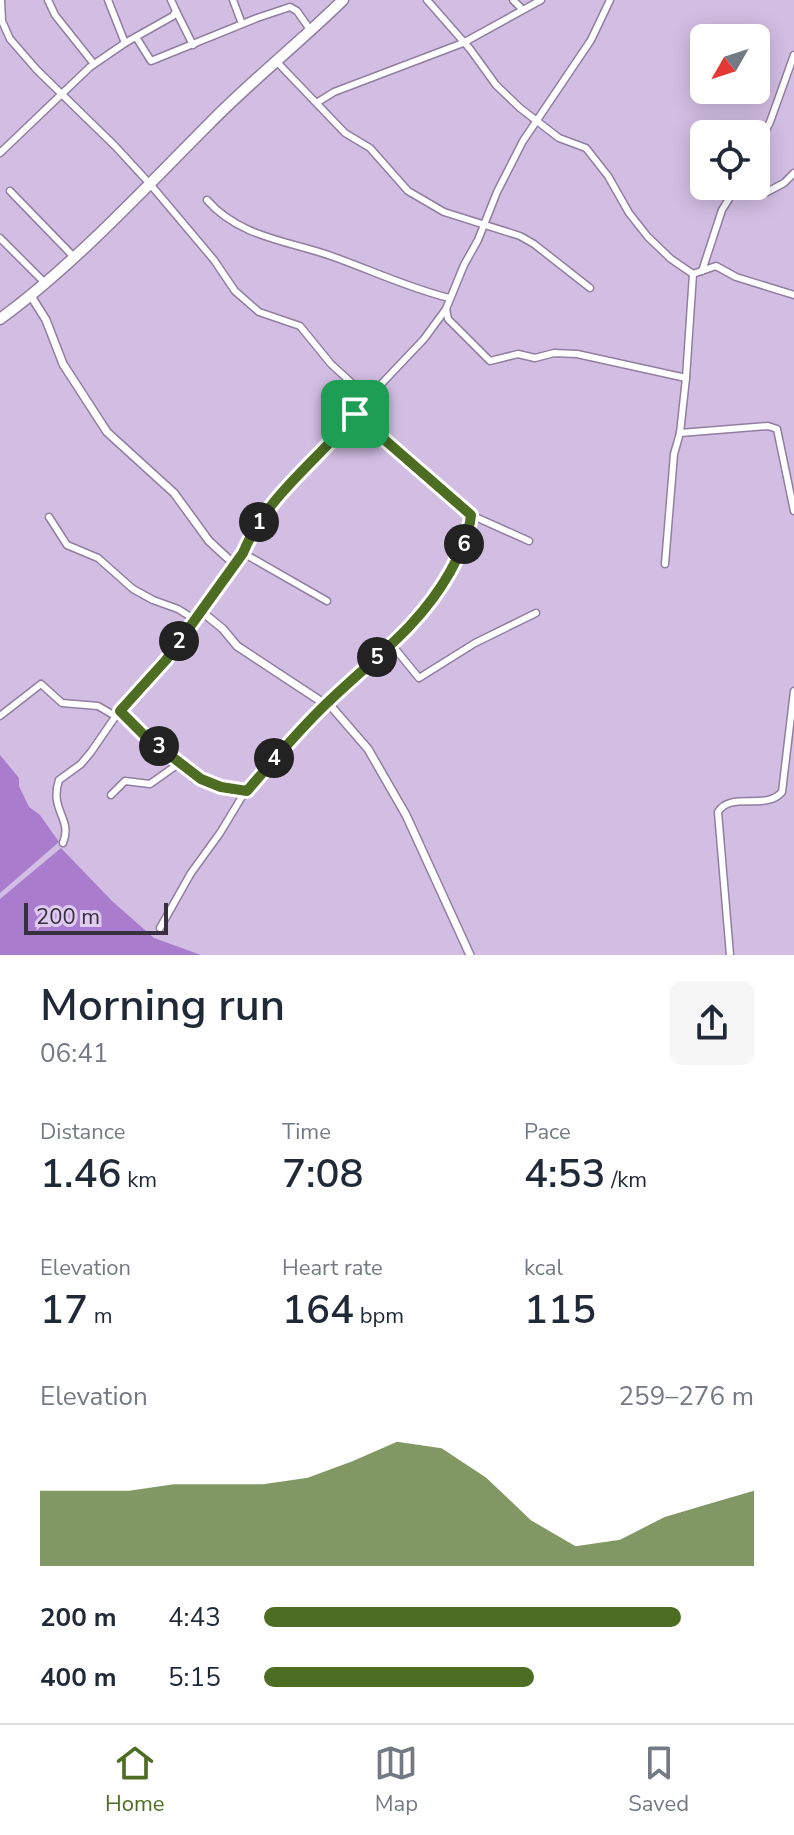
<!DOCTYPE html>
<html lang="en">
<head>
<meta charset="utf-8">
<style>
  body { margin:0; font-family:"Nunito Sans",sans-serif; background:#f6f6f7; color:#1f2937; height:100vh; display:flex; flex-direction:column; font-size:30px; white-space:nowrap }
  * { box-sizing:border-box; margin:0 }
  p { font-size:26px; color:#747a83 }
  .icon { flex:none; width:44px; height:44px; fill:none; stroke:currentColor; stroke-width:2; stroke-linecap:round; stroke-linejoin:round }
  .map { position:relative; height:955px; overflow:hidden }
  .side { display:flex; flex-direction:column; background:#fff; flex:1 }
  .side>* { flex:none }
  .needle { width:52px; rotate:231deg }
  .tools { position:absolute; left:690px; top:24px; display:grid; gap:16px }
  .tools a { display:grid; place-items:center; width:80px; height:80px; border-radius:12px; background:#fff; box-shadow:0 4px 20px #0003; font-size:40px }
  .scale { position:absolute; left:24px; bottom:20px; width:144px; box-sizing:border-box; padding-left:8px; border:4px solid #38303f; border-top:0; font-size:22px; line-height:28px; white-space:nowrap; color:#38303f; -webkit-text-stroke:6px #dfcbf0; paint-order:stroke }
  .pin { position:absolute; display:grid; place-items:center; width:68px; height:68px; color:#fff; margin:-34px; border-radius:16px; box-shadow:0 4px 12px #0006 }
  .km { position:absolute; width:40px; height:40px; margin:-20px; border-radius:50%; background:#222; color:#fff; font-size:22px; line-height:40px; text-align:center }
  .round { display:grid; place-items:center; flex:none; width:84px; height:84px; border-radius:12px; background:#f6f6f7 }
  .headline { display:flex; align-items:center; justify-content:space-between; height:136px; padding:0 40px }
  h1 { font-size:44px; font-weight:600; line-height:60px }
  .stats { display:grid; grid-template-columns:repeat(3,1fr); gap:12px; height:136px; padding:8px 40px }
  .stats div { display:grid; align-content:center }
  .stats b { font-size:40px; font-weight:600 }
  .stats small { font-size:22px; font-weight:400 }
  .stats p { font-size:22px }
  .chart { height:224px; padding:16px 40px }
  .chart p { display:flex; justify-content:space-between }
  .chart svg { width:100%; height:144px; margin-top:8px; fill:#4d6d23; opacity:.7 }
  ul { padding:0 40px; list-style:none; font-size:26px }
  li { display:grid; grid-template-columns:128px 96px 1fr; align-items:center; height:60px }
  li i { height:20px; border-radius:10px; background:#4d6d23 }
  .dock { display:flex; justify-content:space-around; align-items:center; height:112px; border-top:2px solid #e0e1e3; background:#fff; font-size:22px; color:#747a83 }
  .dock a { display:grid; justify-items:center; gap:4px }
  .dock .selected { color:#4d6d23 }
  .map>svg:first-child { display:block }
  .water { fill:#aa7ccd }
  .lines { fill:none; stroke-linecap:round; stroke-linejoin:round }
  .minor-casing { stroke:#917ea1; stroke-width:9 }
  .tertiary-casing { stroke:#917ea1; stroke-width:10 }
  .trunk-casing { stroke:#917ea1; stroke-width:13 }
  .minor { stroke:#fff; stroke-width:6 }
  .tertiary { stroke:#fff; stroke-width:7 }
  .trunk { stroke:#fff; stroke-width:10 }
  .route-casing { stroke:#fff; stroke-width:16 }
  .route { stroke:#4d6d23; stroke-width:10 }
</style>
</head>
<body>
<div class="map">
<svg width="794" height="955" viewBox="0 0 794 955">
  <rect width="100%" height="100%" fill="#d2bee3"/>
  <!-- water -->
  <g class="water">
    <path d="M0,755l19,23v8l10,21 11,8 19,27 -59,51z"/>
    <path d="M61,848l51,53 42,37 47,17h-201v-56z"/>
  </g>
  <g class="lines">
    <defs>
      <g id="minor">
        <path d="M1,0l1,21 8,18 27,31 78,76 35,38 64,76 21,31 24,21 41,14 31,38 37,34"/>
        <path d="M48,0l7,15 39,49"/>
        <path d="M108,0l17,43"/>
        <path d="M233,0l9,24"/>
        <path d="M427,0l43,49 26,36 24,23 39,30 27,10 22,28 21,37 19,24 23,22 22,15 23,-8 20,11 58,18"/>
        <path d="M513,0l9,9"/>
        <path d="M176,11l17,34"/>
        <path d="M136,37l15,24 106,-43 33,-11 7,4 14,20"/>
        <path d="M277,62l68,71 25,15 38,43 36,21 76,24 14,8 56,44"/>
        <path d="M318,102l16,-10 129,-49 78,-43"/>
        <path d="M756,149l14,-27 24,-67"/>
        <path d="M0,153l90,-86 35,-24 48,-27 3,-5 -5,-11"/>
        <path d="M741,186l26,6 17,-9 10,-10"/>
        <path d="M10,191l63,65"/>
        <path d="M207,200c33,38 83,41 127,57 39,14 75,31 115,41"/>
        <path d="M0,238l45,45"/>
        <path d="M702,271l20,-61 15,-24"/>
        <path d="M446,309l2,10 42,42 28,-7 17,4 19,-5 23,1 109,24"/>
        <path d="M355,414l36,29 21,22 59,50 58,26"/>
        <path d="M680,433l88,-7 9,3 17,82"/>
        <path d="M49,517l18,28 31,13 35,31 20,11 25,9 16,10"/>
        <path d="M243,553l84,48"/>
        <path d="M665,564l9,-110 6,-21 6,-55 7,-104"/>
        <path d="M235,565l35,-60 30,-34 42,-41 26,-32 56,-59 22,-30 18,-44 14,-25 19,-48 26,-51 68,-101 19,-40"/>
        <path d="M392,645l27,33 56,-35 61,-30"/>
        <path d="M120,711l25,25 56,43 10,6 36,6"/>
        <path d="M0,716l41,-32 21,19 36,3 19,11"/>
        <path d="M111,795l14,-14 25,3 31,-22"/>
        <path d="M63,843c10,-25 -14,-32 -4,-63l22,-16 10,-12 33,-48 42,-44 35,-49"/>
        <path d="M160,928l31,-55 29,-40 23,-38 19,-18 11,-18 52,-55 93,-85 22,-30 21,-37 9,-23 1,-14"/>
        <path d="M730,955l-12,-143c12,-21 48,-1 64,-20l12,-101"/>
      </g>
      <path id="tertiary" d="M31,296l15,24 17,44 44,68 67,61 35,48 26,24 -34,46 22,18 14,17 88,58h4l39,45 38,66 64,140"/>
      <path id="trunk" d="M0,319c74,-54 144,-130 209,-195 42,-43 90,-81 134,-124"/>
    </defs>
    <!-- minor casing -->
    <use href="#minor" class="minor-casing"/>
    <!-- tertiary casing -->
    <use href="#tertiary" class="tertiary-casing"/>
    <!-- trunk casing -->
    <use href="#trunk" class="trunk-casing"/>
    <!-- minor -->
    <use href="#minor" class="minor"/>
    <!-- tertiary -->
    <use href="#tertiary" class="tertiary"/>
    <!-- trunk -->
    <use href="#trunk" class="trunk"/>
  </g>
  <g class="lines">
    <defs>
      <path id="route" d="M355,414l116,101c-2,21 -11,38 -21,57 -33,58 -78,87 -125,133 -28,27 -53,57 -78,86l-26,-4 -20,-8 -56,-43 -25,-25 46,-51 77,-107c24,-58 74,-91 112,-139z"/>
    </defs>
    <!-- route casing -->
    <use href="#route" class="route-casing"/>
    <!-- route -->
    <use href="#route" class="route"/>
  </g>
</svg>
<div class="tools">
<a><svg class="needle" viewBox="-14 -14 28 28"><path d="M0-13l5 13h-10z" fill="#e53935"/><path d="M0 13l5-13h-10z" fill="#747a83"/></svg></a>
<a><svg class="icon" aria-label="locate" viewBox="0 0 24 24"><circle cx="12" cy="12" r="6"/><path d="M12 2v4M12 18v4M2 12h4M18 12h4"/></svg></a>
</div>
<div class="scale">200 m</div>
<div class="pin" style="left:355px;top:414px;background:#1e9e55"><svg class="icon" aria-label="arrive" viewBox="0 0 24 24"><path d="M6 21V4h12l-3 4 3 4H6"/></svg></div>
<b class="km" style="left:259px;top:522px">1</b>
<b class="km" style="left:179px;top:641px">2</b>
<b class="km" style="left:159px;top:746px">3</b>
<b class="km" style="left:274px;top:758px">4</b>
<b class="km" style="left:377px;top:657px">5</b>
<b class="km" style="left:464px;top:544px">6</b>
</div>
<section class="side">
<div class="headline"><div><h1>Morning run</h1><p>06:41</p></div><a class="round"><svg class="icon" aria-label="share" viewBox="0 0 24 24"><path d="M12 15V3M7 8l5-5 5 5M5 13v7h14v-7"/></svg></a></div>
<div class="stats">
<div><p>Distance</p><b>1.46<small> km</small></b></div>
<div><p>Time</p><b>7:08</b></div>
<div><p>Pace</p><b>4:53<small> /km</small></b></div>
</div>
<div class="stats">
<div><p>Elevation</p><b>17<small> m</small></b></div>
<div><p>Heart rate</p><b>164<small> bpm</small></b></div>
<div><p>kcal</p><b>115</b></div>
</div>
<div class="chart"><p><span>Elevation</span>259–276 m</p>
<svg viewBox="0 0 160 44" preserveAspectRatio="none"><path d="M0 44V21L10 21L20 21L30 19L40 19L50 19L60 17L70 12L80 6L90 8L100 17L110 30L120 38L130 36L140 29L150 25L160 21V44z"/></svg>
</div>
<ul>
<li><b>200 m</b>4:43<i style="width:85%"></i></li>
<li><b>400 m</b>5:15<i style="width:55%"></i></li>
</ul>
</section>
<nav class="dock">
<a class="selected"><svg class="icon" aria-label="home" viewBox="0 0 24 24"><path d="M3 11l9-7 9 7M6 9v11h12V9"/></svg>Home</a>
<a><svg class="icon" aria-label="map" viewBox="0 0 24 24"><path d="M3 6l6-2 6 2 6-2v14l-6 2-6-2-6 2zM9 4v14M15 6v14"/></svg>Map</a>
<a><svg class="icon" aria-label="saved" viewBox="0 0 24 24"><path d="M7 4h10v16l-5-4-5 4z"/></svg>Saved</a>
</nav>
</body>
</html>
